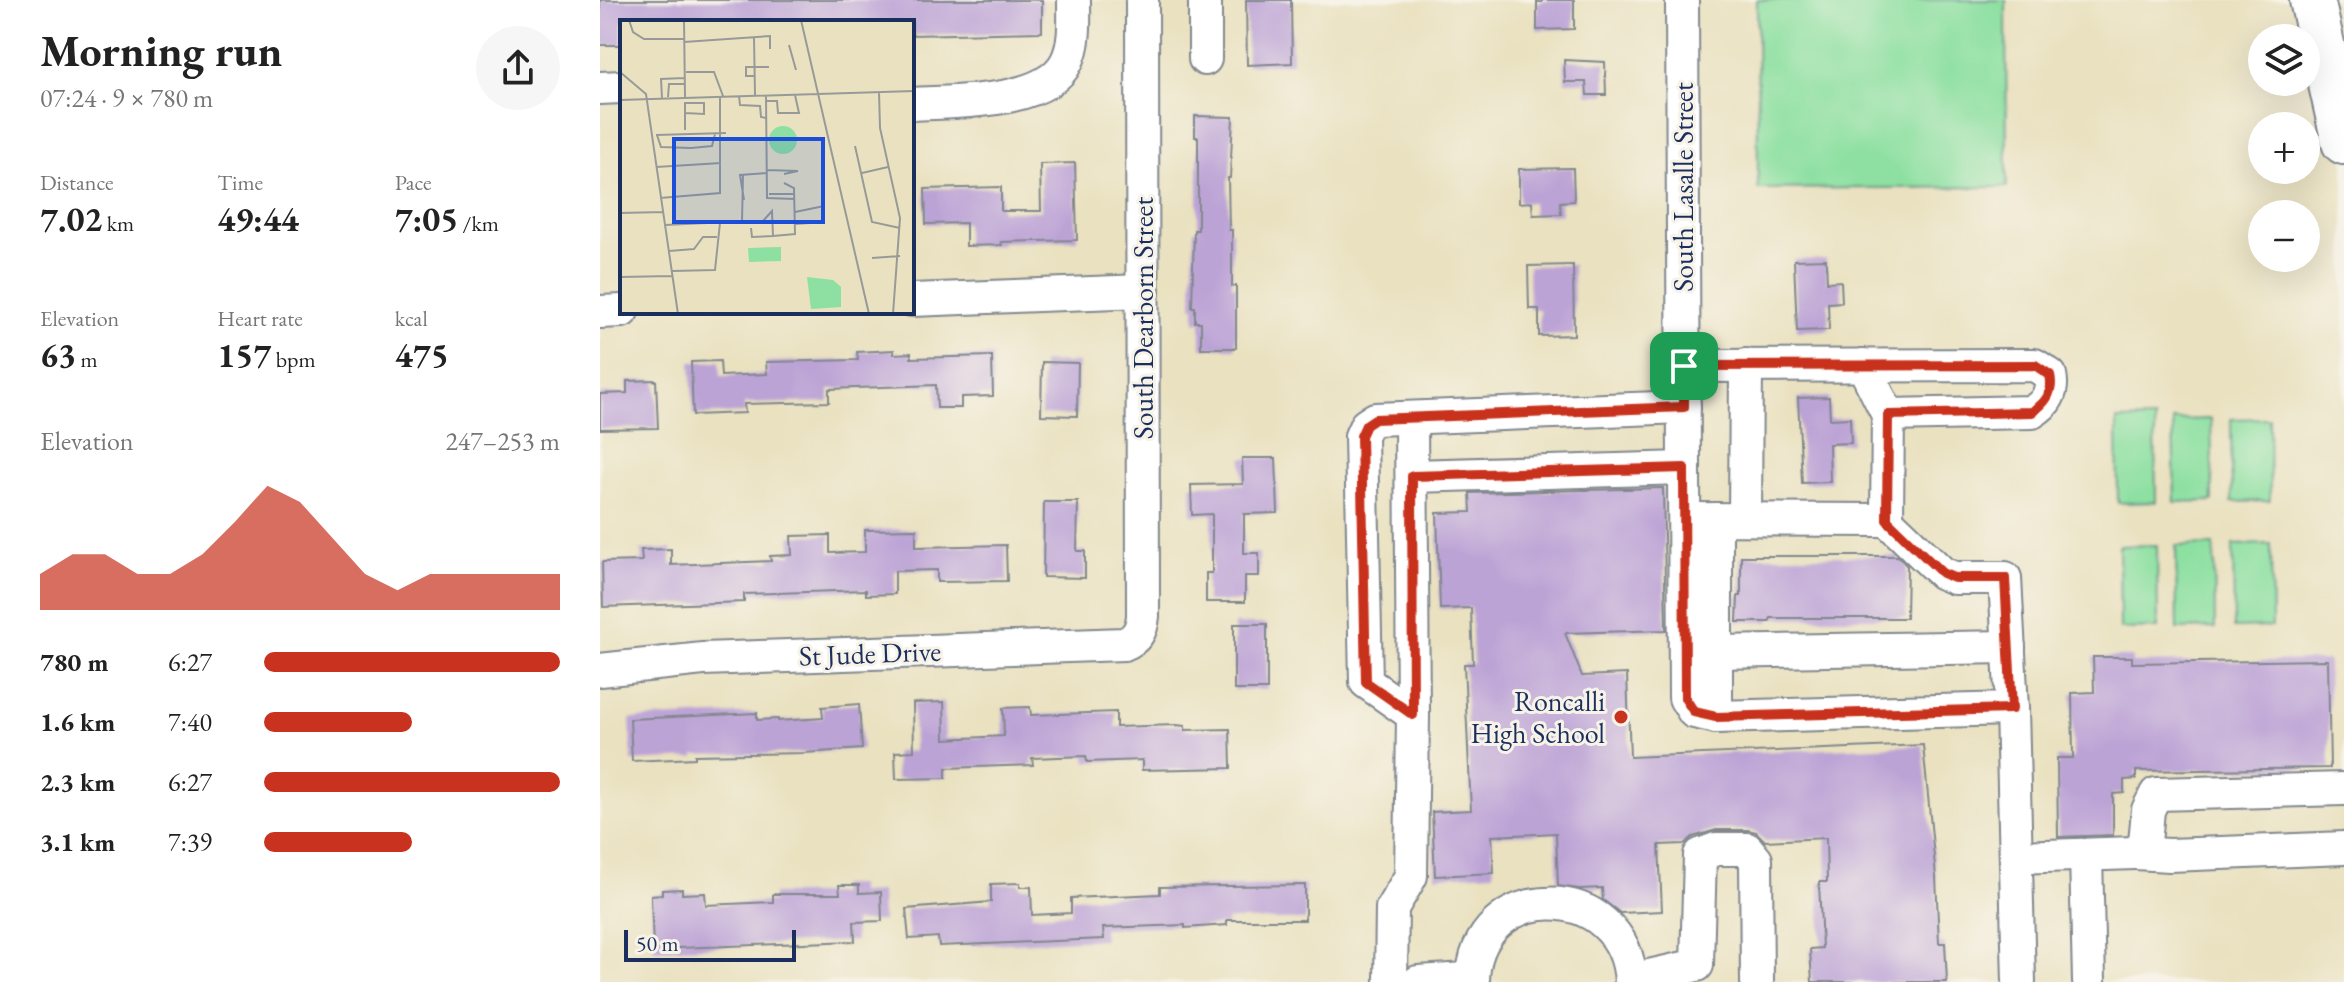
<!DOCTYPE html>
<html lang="en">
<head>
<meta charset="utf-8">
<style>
  body { margin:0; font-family:"EB Garamond",serif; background:#f6f6f6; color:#222; height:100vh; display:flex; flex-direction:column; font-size:30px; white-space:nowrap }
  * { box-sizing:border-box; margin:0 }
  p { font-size:26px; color:#767676 }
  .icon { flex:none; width:44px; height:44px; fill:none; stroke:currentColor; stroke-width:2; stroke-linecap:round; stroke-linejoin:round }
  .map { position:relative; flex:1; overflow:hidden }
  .details { display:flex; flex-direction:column; background:#fff; width:600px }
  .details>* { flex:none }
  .buttons { position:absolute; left:1648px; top:24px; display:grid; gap:16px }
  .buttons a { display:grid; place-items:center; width:72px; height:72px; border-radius:50%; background:#fff; box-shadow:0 8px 32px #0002; font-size:40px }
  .scale { position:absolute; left:24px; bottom:20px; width:172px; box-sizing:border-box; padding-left:8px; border:4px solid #1b2f5e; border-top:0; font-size:22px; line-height:28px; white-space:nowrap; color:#1b2f5e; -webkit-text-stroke:6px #f7f3e8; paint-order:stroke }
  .pin { position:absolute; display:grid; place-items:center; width:68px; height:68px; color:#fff; margin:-34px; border-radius:16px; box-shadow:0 4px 12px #0006 }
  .round { display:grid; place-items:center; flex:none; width:84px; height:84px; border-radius:42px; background:#f6f6f6 }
  .head { display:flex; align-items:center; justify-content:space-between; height:136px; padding:0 40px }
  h1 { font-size:44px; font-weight:700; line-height:60px }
  .metrics { display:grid; grid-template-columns:repeat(3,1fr); gap:12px; height:136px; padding:8px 40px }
  .metrics div { display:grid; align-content:center }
  .metrics b { font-size:34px; font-weight:700 }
  .metrics small { font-size:22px; font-weight:400 }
  .metrics p { font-size:22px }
  .chart { height:224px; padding:16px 40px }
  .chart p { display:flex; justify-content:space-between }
  .chart svg { width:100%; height:144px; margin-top:8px; fill:#c8321e; opacity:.7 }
  ul { padding:0 40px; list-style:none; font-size:26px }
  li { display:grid; grid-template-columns:128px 96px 1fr; align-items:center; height:60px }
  li i { height:20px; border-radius:10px; background:#c8321e }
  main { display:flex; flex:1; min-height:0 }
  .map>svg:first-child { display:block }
  .green { fill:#8de0a1; stroke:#548880; stroke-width:2 }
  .building { fill:#bca3d6 }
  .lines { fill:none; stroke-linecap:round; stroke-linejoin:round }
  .minor-casing { stroke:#82888e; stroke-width:36 }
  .highway-casing { stroke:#82888e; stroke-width:48 }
  .minor { stroke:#fff; stroke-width:32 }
  .highway { stroke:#fff; stroke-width:44 }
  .route-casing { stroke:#fff; stroke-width:16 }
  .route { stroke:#c8321e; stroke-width:10 }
  .poi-dot { fill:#c8321e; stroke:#f7f3e8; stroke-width:3 }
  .labels { text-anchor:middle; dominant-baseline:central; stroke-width:6; stroke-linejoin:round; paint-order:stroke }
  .street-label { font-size:28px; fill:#1b2f5e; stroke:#f7f3e8 }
  .poi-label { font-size:28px; fill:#1b2f5e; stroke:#f7f3e8; text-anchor:end }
  .inset-road { fill:none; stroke:#979a98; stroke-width:2 }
  .view { fill:#1d4ed8; fill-opacity:0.15; stroke:#1d4ed8; stroke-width:4 }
  .inset-edge { fill:none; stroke:#1b2f5e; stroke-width:4 }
</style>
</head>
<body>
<main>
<section class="details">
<div class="head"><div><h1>Morning run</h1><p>07:24 · 9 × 780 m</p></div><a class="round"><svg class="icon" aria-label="share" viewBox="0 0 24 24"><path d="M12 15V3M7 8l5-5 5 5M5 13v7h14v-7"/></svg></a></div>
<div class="metrics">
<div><p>Distance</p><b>7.02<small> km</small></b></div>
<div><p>Time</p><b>49:44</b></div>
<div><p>Pace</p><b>7:05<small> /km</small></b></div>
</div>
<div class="metrics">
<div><p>Elevation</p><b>63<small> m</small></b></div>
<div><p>Heart rate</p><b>157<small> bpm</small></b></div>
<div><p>kcal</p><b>475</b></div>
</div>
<div class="chart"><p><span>Elevation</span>247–253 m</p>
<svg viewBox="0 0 160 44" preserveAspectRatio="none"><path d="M0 44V33L10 27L20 27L30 33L40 33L50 27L60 17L70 6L80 11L90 22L100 33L110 38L120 33L130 33L140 33L150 33L160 33V44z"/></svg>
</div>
<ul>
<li><b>780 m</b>6:27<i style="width:100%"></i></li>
<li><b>1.6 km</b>7:40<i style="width:50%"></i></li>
<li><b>2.3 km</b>6:27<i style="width:100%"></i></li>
<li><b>3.1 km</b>7:39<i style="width:50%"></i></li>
</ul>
</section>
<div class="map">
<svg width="1744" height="982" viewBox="0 0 1744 982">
  <rect width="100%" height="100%" fill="#f7f3e8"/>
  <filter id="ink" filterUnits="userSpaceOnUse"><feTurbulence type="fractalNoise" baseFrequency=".0125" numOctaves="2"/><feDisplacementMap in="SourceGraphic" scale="16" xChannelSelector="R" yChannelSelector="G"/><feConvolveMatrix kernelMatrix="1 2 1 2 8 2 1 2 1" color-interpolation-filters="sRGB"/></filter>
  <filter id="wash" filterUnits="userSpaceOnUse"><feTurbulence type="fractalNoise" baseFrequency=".006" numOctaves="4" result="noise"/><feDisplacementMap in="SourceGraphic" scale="32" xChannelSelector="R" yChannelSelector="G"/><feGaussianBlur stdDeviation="1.8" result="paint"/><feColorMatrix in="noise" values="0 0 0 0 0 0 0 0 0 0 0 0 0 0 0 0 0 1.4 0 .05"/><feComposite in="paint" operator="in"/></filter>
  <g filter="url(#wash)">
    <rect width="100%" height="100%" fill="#e9e1bf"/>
    <!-- green -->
    <g class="green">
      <path d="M1157,0h249l1,187 -249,2z"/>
      <path d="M1669,418l1,83 -38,1 -1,-83z"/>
      <path d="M1555,419l1,83 -38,1 -1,-83z"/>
      <path d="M1611,419l2,82 -38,1 -2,-82z"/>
      <path d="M1671,544l1,83 -38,1 -1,-83z"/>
      <path d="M1557,545l1,83 -38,1 -1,-83z"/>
      <path d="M1614,545l1,83 -38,1 -1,-83z"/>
    </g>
    <g id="blocks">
      <!-- building -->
      <g class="building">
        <path d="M0,0h442v32l-130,3v-13h-290v23h-22z"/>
        <path d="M646,0h45l1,63 -45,2z"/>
        <path d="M942,0h32v29l-37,1v-28h5z"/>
        <path d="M964,60l41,2 1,33h-19l-1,-13h-21z"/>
        <path d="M595,116l38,1 -3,61h-2l1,52h3v56h4v62h-35v-26h-6v-15h-3l2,-77h4v-93h-3z"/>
        <path d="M475,163l2,77 -76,2 1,3 -36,1v-23l-40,1 -1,-35 76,-2v24h40l-1,-47z"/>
        <path d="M973,168l1,33 -14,1 1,12 -28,1 -1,-13 -13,1v-34z"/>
        <path d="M1226,259l1,23 14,-1 1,21 -14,1 1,27 -32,1 -3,-71z"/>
        <path d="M973,265l1,70 -35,1v-27h-10l-1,-43z"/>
        <path d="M294,350v4l17,-1v5l81,-2 1,40 -32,1v11h-24l-1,-23 -107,4v13l-85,2 1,9 -52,2 -2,-53 29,-1 1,15 46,-2 -1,-12 92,-2 -1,-8z"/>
        <path d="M442,362l36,1 -1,53 -36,-1z"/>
        <path d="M56,380l2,48 -58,1v-35l27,-1v-12z"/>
        <path d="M1229,397l1,22 20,-1 1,25 -22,1 1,38 -28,1 -4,-85z"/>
        <path d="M642,458h34l2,55 -34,1v39h15v23h-14v26h-39v-29h6v-59l-20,1 -1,-30 52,-1z"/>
        <path d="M1063,488l3,142 -101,3 17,43 45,-2 3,83 293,-12 13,132 3,66h6l2,39h-135l-2,-33 12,-1 -3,-66h8l-1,-44 -61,3 -9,-9 -8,-2h-32l-23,7 -9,7 -25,1 3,66 -42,2 -17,-13 -1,-12 -23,1 -21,-3 -2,-53 -64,3 2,37 -59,3 -3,-64 39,-2 -7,-146h9l-2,-56 -31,1 -3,-96 34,-1 -1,-19z"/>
        <path d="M444,502h34l-1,49h8v27l-42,-1z"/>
        <path d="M316,529v18l90,-2 1,36 -70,1v-12l-42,1v23l-29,1v-5l-122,4v8l-141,5 -1,-45 40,-1 -1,-11 30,-1v16l100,-4 -1,-5 22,-1 -1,-19 39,-1v18l35,-1v-22z"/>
        <path d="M1141,556h157l9,10 -1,52h-135l-2,4h-32l1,-26h3z"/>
        <rect x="634" y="624" width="33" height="66"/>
        <path d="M1493,657h39v6l196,-3 2,108 -194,3v8l-12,1v13l-11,1v41l-55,2 -1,-79h16l-1,-65 22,-1z"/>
        <path d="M344,702l1,37 59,-3 -1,-28 27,-1 1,8 85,-3v15l60,-2 9,1v4l45,-1 1,39 -89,2v-10l-55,2 -1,-6 -54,2 1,7 -87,3v10l-50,1 -1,-27 19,-1 -1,-48z"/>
        <path d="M259,704l3,45 -58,4 -109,2v3l-63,3 -2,-42 127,-6v7l21,-1v2l45,-3 -1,-11z"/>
        <path d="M420,883v4h11l1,28 39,-2v-15l89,-4v-7l145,-2v35h-78v5l-42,3v-3l-82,3 1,11 -165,7 -1,-9 -29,2 -3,-30 85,-7v-18z"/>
        <path d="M239,885h20v8l22,-1 1,29 -28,1 1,19 -202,8 -2,-54 11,-1v-4l20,-1v5l23,-1 1,12 67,-3v-8h67z"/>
      </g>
    </g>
  </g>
  <g filter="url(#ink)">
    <use href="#blocks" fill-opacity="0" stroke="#82888e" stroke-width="2"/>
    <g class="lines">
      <defs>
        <g id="minor">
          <path d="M605,0v59"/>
          <path d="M1082,0l3,698 9,14 22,5 296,-8"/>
          <path d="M0,88l22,-1"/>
          <path d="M312,104c42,-3 134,1 155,-43 9,-19 7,-41 7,-61"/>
          <path d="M312,300l231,-9"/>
          <path d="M0,312l22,-1"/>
          <path d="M1084,366l351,-1 15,10c4,17 -4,29 -18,37l-144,3"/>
          <path d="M812,476l272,-8"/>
          <path d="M1086,519l201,1 1,-105 -25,-50"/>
          <path d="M1116,519v198"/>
          <path d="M1145,519l1,-154"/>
          <path d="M1287,520l55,53 12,5h51l7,131 7,273"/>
          <path d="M1115,652l294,-5"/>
          <path d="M0,670l103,-11 421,-15c13,-5 18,-15 19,-28l-1,-616"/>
          <path d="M813,715l-47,-33 -5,-246 5,-11 9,-6 309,-12"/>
          <path d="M1535,853l35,2 174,-7"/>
          <path d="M1486,855l3,127"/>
          <path d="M1416,857l119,-4 10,-10 3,-33 8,-16 188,-5"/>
          <path d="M1031,980l66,-15 3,-110 16,-6h31l9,11 1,122"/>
          <path d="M791,982l1,-74 19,-32 2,-161 -2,-297"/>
          <path d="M818,982l49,-3 6,-9"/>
          <path d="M873,982c0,-103 152,-106 158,0"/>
        </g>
        <path id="highway" d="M1712,0l32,142"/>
      </defs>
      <!-- minor casing -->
      <use href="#minor" class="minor-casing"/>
      <!-- highway casing -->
      <use href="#highway" class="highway-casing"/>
      <!-- minor -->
      <use href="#minor" class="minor"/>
      <!-- highway -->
      <use href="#highway" class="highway"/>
    </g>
  </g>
  <g class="lines" filter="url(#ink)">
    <defs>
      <path id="route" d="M1435,365l15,10c4,17 -4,28 -18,37l-144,3 -1,105 55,53 12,5h51l7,131 -296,8 -22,-5 -9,-14 -1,-230 -272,8 1,239 -47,-33 -5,-246 5,-11 9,-6 309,-12v-41z"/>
    </defs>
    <!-- route casing -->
    <use href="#route" class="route-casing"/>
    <!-- route -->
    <use href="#route" class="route"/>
  </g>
  <!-- markers -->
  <circle class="poi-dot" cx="1021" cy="717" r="8"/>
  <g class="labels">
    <!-- street labels -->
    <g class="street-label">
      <text transform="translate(1083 187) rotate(-90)">South Lasalle Street</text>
      <text transform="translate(543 318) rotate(-90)">South Dearborn Street</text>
      <text transform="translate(270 653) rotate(-2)">St Jude Drive</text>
    </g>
    <!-- poi labels -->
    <g class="poi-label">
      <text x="1005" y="701">Roncalli<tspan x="1005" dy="32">High School</tspan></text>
    </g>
  </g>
  <!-- overview -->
  <g transform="translate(20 20)">
    <rect width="294" height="294" fill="#e9e1bf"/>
    <path d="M149 120a14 14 0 1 1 28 0a14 14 0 1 1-28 0ZM161,227v14l-32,1 -1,-14zM187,257l26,3 8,7v20l-30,2z" fill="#8de0a1"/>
    <path class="inset-road" d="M9,0l4,12 11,7h40M64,0l1,77M181,0l68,294M134,18l1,57M64,22l86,-6v13M169,25l7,25M0,52l26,22 32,220M66,52h28l9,24M135,56h-9v-9h23M259,72l1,36 20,90 -7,96M119,76l1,9 20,1 1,11 5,1M146,76l1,102 28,1M48,77l1,-13h16M42,78l-1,-19 23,-1M0,80l294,-9M146,81h11l1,12h21l-4,-18M65,82v28M65,83h19v11l-19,-1M36,115l70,-2M37,115l4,12 30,1 21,-2 3,-12M235,126l17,76 28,6M36,147l65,-4M147,150l31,1 -14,3M242,153l26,-6M149,174h25M40,178l60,-5v-97M124,180l-4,-25 27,-2M175,192l29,-6v16l-29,2M0,193l43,-1M122,202l1,-48M45,205l84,-4M131,208l1,9 21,-1 -1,-25 -10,11M153,216l22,-2 -1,-46 -10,-5M49,231l25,-2 9,-12h14M252,238l28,-2M52,251l43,-1 5,-47M0,257l52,-1"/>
    <path class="view" d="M54,119h149v83h-149z"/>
    <rect width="294" height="294" class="inset-edge"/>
  </g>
</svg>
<div class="buttons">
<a><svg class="icon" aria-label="layers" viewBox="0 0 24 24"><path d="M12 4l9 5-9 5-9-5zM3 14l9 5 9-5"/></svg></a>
<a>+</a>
<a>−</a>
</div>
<div class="scale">50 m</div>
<div class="pin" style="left:1084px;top:366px;background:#1e9e55"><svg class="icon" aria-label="arrive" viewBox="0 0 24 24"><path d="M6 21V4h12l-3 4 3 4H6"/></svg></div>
</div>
</main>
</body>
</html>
